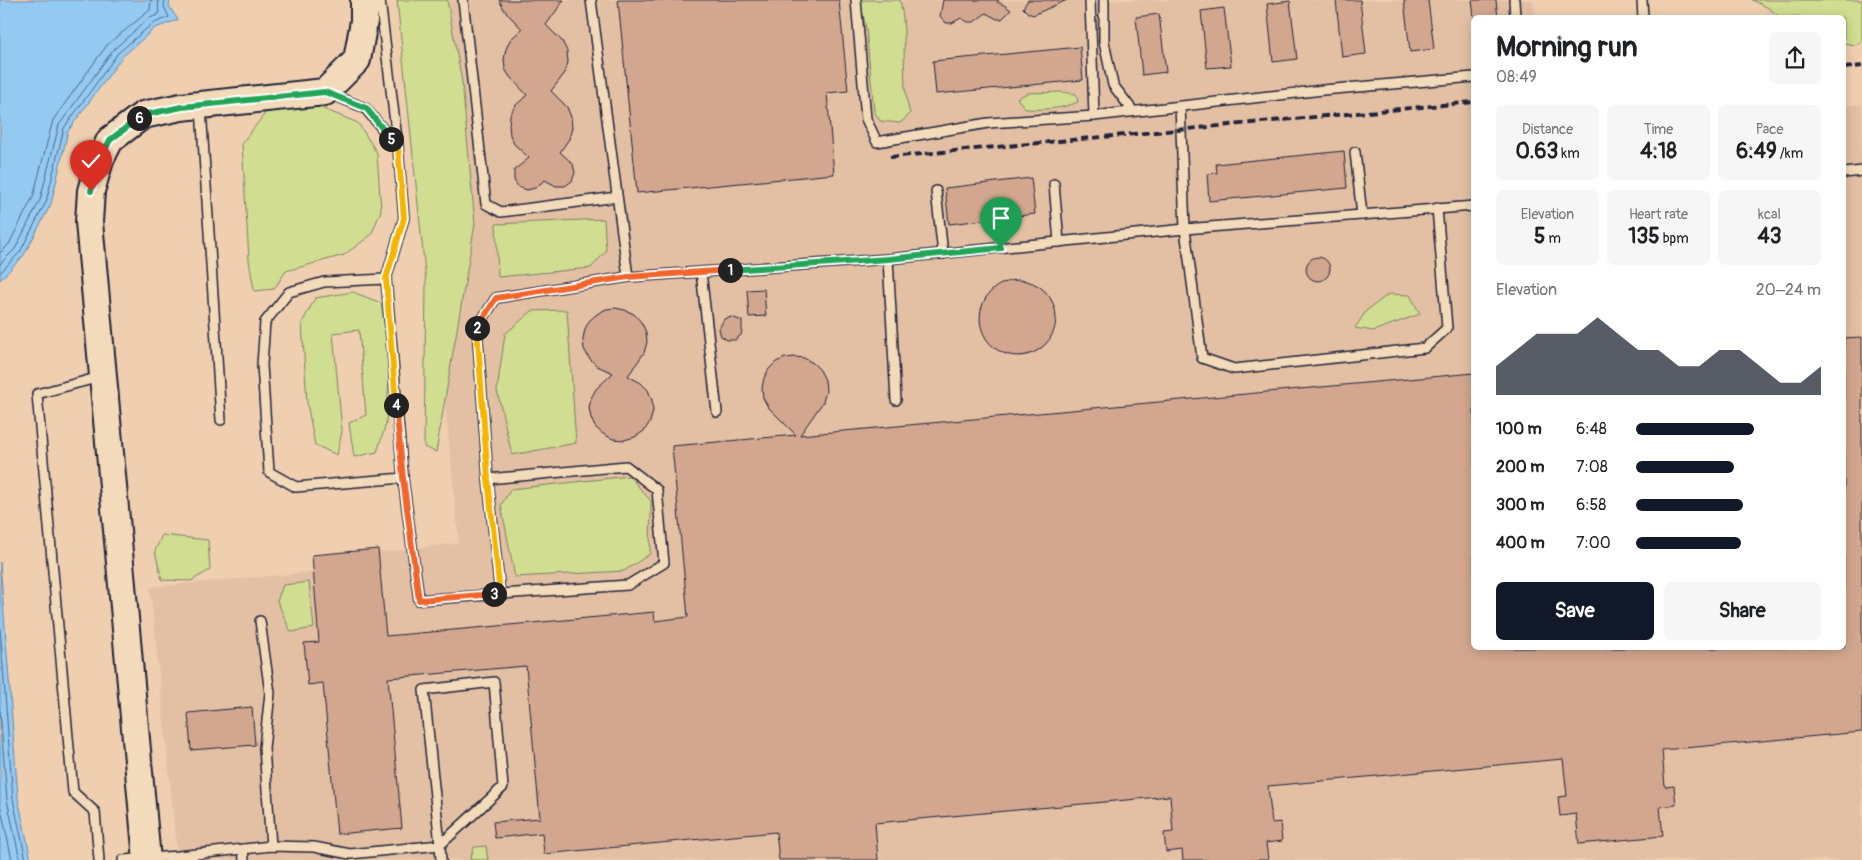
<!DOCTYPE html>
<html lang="en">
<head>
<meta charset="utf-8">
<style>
  body { margin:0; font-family:Pangolin,sans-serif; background:#f6f6f6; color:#202124; height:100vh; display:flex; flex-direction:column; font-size:19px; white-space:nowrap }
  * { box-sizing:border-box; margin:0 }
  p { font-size:16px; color:#757577 }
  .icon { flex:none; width:28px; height:28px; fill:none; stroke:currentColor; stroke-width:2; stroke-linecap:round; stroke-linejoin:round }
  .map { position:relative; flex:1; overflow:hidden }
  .details { position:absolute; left:1471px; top:15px; width:375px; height:635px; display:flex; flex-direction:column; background:#fff; border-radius:8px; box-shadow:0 2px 12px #0003 }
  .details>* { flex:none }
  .pin { position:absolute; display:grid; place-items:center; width:42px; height:42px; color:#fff; margin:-51px -21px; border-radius:50% 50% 50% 0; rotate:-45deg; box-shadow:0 0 5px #0007 }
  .pin .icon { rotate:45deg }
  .km { position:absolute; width:25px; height:25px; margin:-12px; border-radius:50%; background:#222; color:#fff; font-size:14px; line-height:25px; text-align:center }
  .round { display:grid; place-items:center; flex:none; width:52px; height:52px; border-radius:8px; background:#f6f6f6 }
  .head { display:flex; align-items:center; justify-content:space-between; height:85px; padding:0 25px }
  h1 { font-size:28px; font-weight:700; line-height:38px }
  .metrics { display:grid; grid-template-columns:repeat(3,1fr); gap:8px; height:85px; padding:5px 25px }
  .metrics div { display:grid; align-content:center; border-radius:8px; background:#f6f6f6; text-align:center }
  .metrics b { font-size:21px; font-weight:700 }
  .metrics small { font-size:14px; font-weight:400 }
  .metrics p { font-size:14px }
  .chart { height:140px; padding:10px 25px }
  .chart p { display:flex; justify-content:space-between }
  .chart svg { width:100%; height:90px; margin-top:5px; fill:#111827; opacity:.7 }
  .button { display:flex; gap:10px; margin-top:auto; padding:10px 25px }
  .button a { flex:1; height:58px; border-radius:8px; background:#111827; color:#fff; font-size:20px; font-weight:700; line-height:58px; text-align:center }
  .button a+a { background:#f6f6f6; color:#202124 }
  ul { padding:0 25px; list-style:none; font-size:16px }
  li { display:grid; grid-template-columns:80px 60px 1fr; align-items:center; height:38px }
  li i { height:12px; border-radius:6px; background:#111827 }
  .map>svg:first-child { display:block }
  .built { fill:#e3c0a4 }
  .green { fill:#d1dd90; stroke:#7a8066 }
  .water { fill:#94caf2; stroke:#6687a9 }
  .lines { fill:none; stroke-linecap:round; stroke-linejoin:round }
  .shore { stroke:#506584; stroke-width:1 }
  .building { fill:#d3a78f; stroke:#22223b }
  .lane-casing { stroke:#22223b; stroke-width:12 }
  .secondary-casing { stroke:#22223b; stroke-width:30 }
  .lane { stroke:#f2daba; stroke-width:9 }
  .secondary { stroke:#f2daba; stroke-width:26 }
  .rail { stroke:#22223b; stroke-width:4; stroke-dasharray:8 4; stroke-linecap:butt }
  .split-1-casing { stroke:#fff; stroke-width:10 }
  .split-2-casing { stroke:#fff; stroke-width:10 }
  .split-3-casing { stroke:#fff; stroke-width:10 }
  .split-4-casing { stroke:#fff; stroke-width:10 }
  .split-5-casing { stroke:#fff; stroke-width:10 }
  .split-6-casing { stroke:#fff; stroke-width:10 }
  .split-7-casing { stroke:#fff; stroke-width:10 }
  .split-1 { stroke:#22a559; stroke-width:6 }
  .split-2 { stroke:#f0652b; stroke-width:6 }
  .split-3 { stroke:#f5b400; stroke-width:6 }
  .split-4 { stroke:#f0652b; stroke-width:6 }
  .split-5 { stroke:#f5b400; stroke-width:6 }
  .split-6 { stroke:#22a559; stroke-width:6 }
  .split-7 { stroke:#22a559; stroke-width:6 }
</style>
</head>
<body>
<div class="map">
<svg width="1862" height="860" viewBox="0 0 1862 860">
  <rect width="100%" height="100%" fill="#efcfb0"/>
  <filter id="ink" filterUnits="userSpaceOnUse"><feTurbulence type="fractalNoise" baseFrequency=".02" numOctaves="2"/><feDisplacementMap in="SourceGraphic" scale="10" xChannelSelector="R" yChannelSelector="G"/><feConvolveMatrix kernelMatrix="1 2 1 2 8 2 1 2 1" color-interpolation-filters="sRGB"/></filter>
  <g filter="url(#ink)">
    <!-- built -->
    <path class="built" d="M434,0h1099l2,17 -61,1v630h370v-542l18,-2v756h-1684l-28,-273 163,-15 -1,-17 66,-6v4l81,-10 -24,-244z"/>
    <!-- green -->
    <g class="green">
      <path d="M397,0h50l15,82 13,142 -39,228 -12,-5 2,-165z"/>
      <path d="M860,0h40c9,38 -1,77 10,114l-10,9 -20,-2 -6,-10 -8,-82z"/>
      <path d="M1752,0h110v42l-8,3 -10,-2v-25l-64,-1 -13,-10z"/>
      <path d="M1062,92l14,2 2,8c-17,7 -34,8 -52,7l-9,-11 11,-5z"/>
      <path d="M314,105l44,18 19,30 4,58 -10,24 -27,20 -58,16 -12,18 -20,2 -5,-31 -7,-117 25,-32z"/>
      <path d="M604,219l2,32 -15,17 -93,9 -2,-53z"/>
      <path d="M353,292l28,11 9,58 -4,63 -9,28 -23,5 -5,-34 17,-8 -7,-85 -26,3 9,98 -5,24 -22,-10 -8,-42 -5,-80 13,-25z"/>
      <path d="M1389,294l21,1 10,19 -47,17 -18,-3 11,-17z"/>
      <path d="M567,310l9,133 -64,12 -15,-65 8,-56 27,-23z"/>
      <path d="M629,476l22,25 -1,53 -26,17 -109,6 -14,-72 10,-16z"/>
      <path d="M162,535l46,5 2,30 -19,11 -29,-1 -7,-29z"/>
      <path d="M309,582l5,46 -23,4 -14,-31 6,-16z"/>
      <path d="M486,846l2,14h-18l4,-13z"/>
    </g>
    <!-- water -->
    <g class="water">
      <path d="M0,0h170l-1,6 9,14 -23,8 -33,29 -54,74 -17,73 -27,51 -24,25z"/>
      <path d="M0,562l18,236 13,62h-31z"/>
    </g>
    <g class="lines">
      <!-- shore -->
      <g class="shore">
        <path d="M0,253l9,-9 24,-47 20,-77 54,-75 43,-35 1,-10"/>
        <path d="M0,264l15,-15 25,-49 19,-75 54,-75 35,-31 11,-5 -1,-14"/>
        <path d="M0,273l20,-21 26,-50 18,-74 54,-75 34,-29 17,-7 -5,-10 1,-7"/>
        <path d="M0,628l13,171 13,61"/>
        <path d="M0,711l7,89 13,60"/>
        <path d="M0,804l12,56"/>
      </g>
    </g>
    <!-- building -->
    <g class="building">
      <path d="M499,0h65l-18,25 16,16 5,10 1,11 -3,11 -14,18 16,16 4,10 1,11 -3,11 -9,13 13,12 2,9 -3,8 -7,5h-9l-11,-6 -10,8 -8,2 -9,-3 -4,-7v-10l15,-12 -15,-14 -4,-9 -1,-10 1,-10 5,-9 12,-11 -17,-18 -5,-8 -1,-10 2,-10 4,-9 12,-11 -17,-18z"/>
      <path d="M618,0h221l9,91 -21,2 7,81 -197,19z"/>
      <path d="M943,0h56l-2,2 7,3 7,5 -9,9h-5l-11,-6 -12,9h-6l-7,-4 -9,5h-6l-6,-7z"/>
      <path d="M1028,0h39l-34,15 -5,-2 -5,-5z"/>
      <path d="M1336,0h24l6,54 -24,3z"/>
      <path d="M1404,0h24l6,49 -24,3z"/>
      <path d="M1472,0h24l2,18h-24z"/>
      <path d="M1290,1l7,58 -24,3 -6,-58z"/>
      <path d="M1224,8l7,58 -24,2 -6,-57z"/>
      <path d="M1159,14l7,58 -24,3 -6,-58z"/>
      <path d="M1080,47l3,33 -147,14 -3,-33z"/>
      <path d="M1344,151l3,37 -138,13 -2,-27 10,-1 -1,-9z"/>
      <path d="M1031,178l4,36 -86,10 -4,-36z"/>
      <circle cx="1318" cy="269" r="12"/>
      <circle cx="1018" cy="318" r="38"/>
      <path d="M764,289l2,27 -17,1 -2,-27z"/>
      <path d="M615,308l10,2 9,4 7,8 5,10 1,10 -3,11 -16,23 13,7 7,7 4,10 1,11 -3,11 -6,9 -9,6 -11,3 -11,-1 -10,-5 -8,-7 -4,-9 -2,-10 2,-10 5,-9 17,-16 -16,-7 -8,-8 -5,-9 -1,-10 2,-10 4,-8 8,-7 9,-5z"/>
      <path d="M732,317l10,4v10l-1,4 -6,5h-8l-6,-4 -2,-7 5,-10z"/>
      <path d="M1862,337v395l-200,18 3,37 9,-1 2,19 -16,2 3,29 -84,8 -3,-30 -16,2 -2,-19 9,-1 -4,-37 -295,27 4,37 8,-1 2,19 -16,2 2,17h-85l-1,-10 -16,2 -2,-19 9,-1 -3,-36 -295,27 3,37h-99l-3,-28 -232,22 -2,-21 -47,5 -2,-16 47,-4 -14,-152 -138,12 14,150 -65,6 -14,-151 -15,2 -4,-42 15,-1 -7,-87 66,-6 8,87 268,-24 1,9 33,-4 -16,-171 124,-11 -28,-28 -5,-9 -1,-10 2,-10 5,-9 7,-7 9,-4 10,-1 9,1 9,5 7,7 5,10 1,11 -3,11 -23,33 674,-62v275h370v-310z"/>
      <path d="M252,707l3,38 -64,5 -3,-37z"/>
    </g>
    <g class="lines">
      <defs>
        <g id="lane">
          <path d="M380,0l18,147 6,71 -18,61 17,199 -107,9 -27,-15 -7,-107 3,-43 24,-30 35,-10 62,-3"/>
          <path d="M463,0l23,204 15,8 116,-15"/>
          <path d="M591,0l37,277"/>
          <path d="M856,0l10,119 11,23 111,-19 106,-7 229,-26 151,-13"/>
          <path d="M1090,0l4,116"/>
          <path d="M1104,0v42l9,43 20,26"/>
          <path d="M1514,0l1,18"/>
          <path d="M1642,0l1,18"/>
          <path d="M328,93l37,15 33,39"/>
          <path d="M1180,106l5,123 17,129 32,11 191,-21 22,-20 -10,-120"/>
          <path d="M201,108l20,312"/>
          <path d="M1355,152l7,63"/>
          <path d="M1844,173l18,-2"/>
          <path d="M1054,184l5,58"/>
          <path d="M936,191l7,63"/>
          <path d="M888,259l8,141"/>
          <path d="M701,272l16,140"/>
          <path d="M403,478l16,122 209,-15 36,-22 -7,-73 -31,-24 -138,13"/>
          <path d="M500,594l-12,-115 -11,-151 19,-30 132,-21 260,-18 297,-30 289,-23"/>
          <path d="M260,621l10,72 -6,55 7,98"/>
          <path d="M243,849l1,11"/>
          <path d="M99,860l-4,-48 -22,-20 -36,-398 63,-17"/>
          <path d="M123,860l55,-4 93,-10 43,1 36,7 90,-9 63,-58 -9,-105 -70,8 16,155 1,15"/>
        </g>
        <path id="secondary" d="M147,860l-58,-638 2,-31 9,-31 10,-20 33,-25 38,-8 144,-15 32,-32 7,-39v-21"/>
      </defs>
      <!-- lane casing -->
      <use href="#lane" class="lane-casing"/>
      <!-- secondary casing -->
      <use href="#secondary" class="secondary-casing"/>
      <!-- lane -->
      <use href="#lane" class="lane"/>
      <!-- secondary -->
      <use href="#secondary" class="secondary"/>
      <!-- rail -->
      <g class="rail">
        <path d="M1844,68l18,-2"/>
        <path d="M890,157l584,-55"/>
      </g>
    </g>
  </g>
  <g class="lines" filter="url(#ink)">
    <defs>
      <path id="split-1" d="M730,270l158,-11 113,-11"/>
      <path id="split-2" d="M477,328l19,-30 132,-21 102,-7"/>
      <path id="split-3" d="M477,328l11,151 12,115h-6"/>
      <path id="split-4" d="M396,405l7,73 16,122 75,-6"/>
      <path id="split-5" d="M391,139l7,8 6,71 -18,61 10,126"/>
      <path id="split-6" d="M139,118l4,-3 39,-8 143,-15 41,16 25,31"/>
      <path id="split-7" d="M91,191l9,-31 10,-20 29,-22"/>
    </defs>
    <!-- split-1 casing -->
    <use href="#split-1" class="split-1-casing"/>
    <!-- split-2 casing -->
    <use href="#split-2" class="split-2-casing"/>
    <!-- split-3 casing -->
    <use href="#split-3" class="split-3-casing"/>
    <!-- split-4 casing -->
    <use href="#split-4" class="split-4-casing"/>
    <!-- split-5 casing -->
    <use href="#split-5" class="split-5-casing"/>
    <!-- split-6 casing -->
    <use href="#split-6" class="split-6-casing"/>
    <!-- split-7 casing -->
    <use href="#split-7" class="split-7-casing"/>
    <!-- split-1 -->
    <use href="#split-1" class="split-1"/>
    <!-- split-2 -->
    <use href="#split-2" class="split-2"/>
    <!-- split-3 -->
    <use href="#split-3" class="split-3"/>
    <!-- split-4 -->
    <use href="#split-4" class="split-4"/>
    <!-- split-5 -->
    <use href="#split-5" class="split-5"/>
    <!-- split-6 -->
    <use href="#split-6" class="split-6"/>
    <!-- split-7 -->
    <use href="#split-7" class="split-7"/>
  </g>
</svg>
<div class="pin" style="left:1001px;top:248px;background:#1e9e55"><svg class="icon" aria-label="arrive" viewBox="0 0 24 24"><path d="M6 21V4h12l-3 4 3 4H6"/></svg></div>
<div class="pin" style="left:91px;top:191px;background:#d93025"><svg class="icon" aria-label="check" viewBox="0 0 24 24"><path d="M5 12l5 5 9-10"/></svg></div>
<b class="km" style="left:730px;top:270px">1</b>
<b class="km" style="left:477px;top:328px">2</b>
<b class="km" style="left:494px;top:594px">3</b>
<b class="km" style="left:396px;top:405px">4</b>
<b class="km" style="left:391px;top:139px">5</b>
<b class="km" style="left:139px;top:118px">6</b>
<section class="details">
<div class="head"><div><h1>Morning run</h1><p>08:49</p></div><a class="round"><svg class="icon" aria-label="share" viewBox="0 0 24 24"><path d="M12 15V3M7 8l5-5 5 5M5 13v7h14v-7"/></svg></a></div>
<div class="metrics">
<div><p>Distance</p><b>0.63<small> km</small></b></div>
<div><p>Time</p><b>4:18</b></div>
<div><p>Pace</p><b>6:49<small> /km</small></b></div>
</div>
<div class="metrics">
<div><p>Elevation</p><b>5<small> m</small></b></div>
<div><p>Heart rate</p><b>135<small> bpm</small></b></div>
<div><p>kcal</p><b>43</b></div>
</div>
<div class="chart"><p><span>Elevation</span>20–24 m</p>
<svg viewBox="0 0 160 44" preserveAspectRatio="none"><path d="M0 44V30L10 22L20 14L30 14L40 14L50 6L60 14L70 22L80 22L90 30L100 30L110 22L120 22L130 30L140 38L150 38L160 30V44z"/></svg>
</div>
<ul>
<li><b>100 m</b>6:48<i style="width:64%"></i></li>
<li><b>200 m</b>7:08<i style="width:53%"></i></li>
<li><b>300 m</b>6:58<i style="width:58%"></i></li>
<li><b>400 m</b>7:00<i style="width:57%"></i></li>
</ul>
<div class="button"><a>Save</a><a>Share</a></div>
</section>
</div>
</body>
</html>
